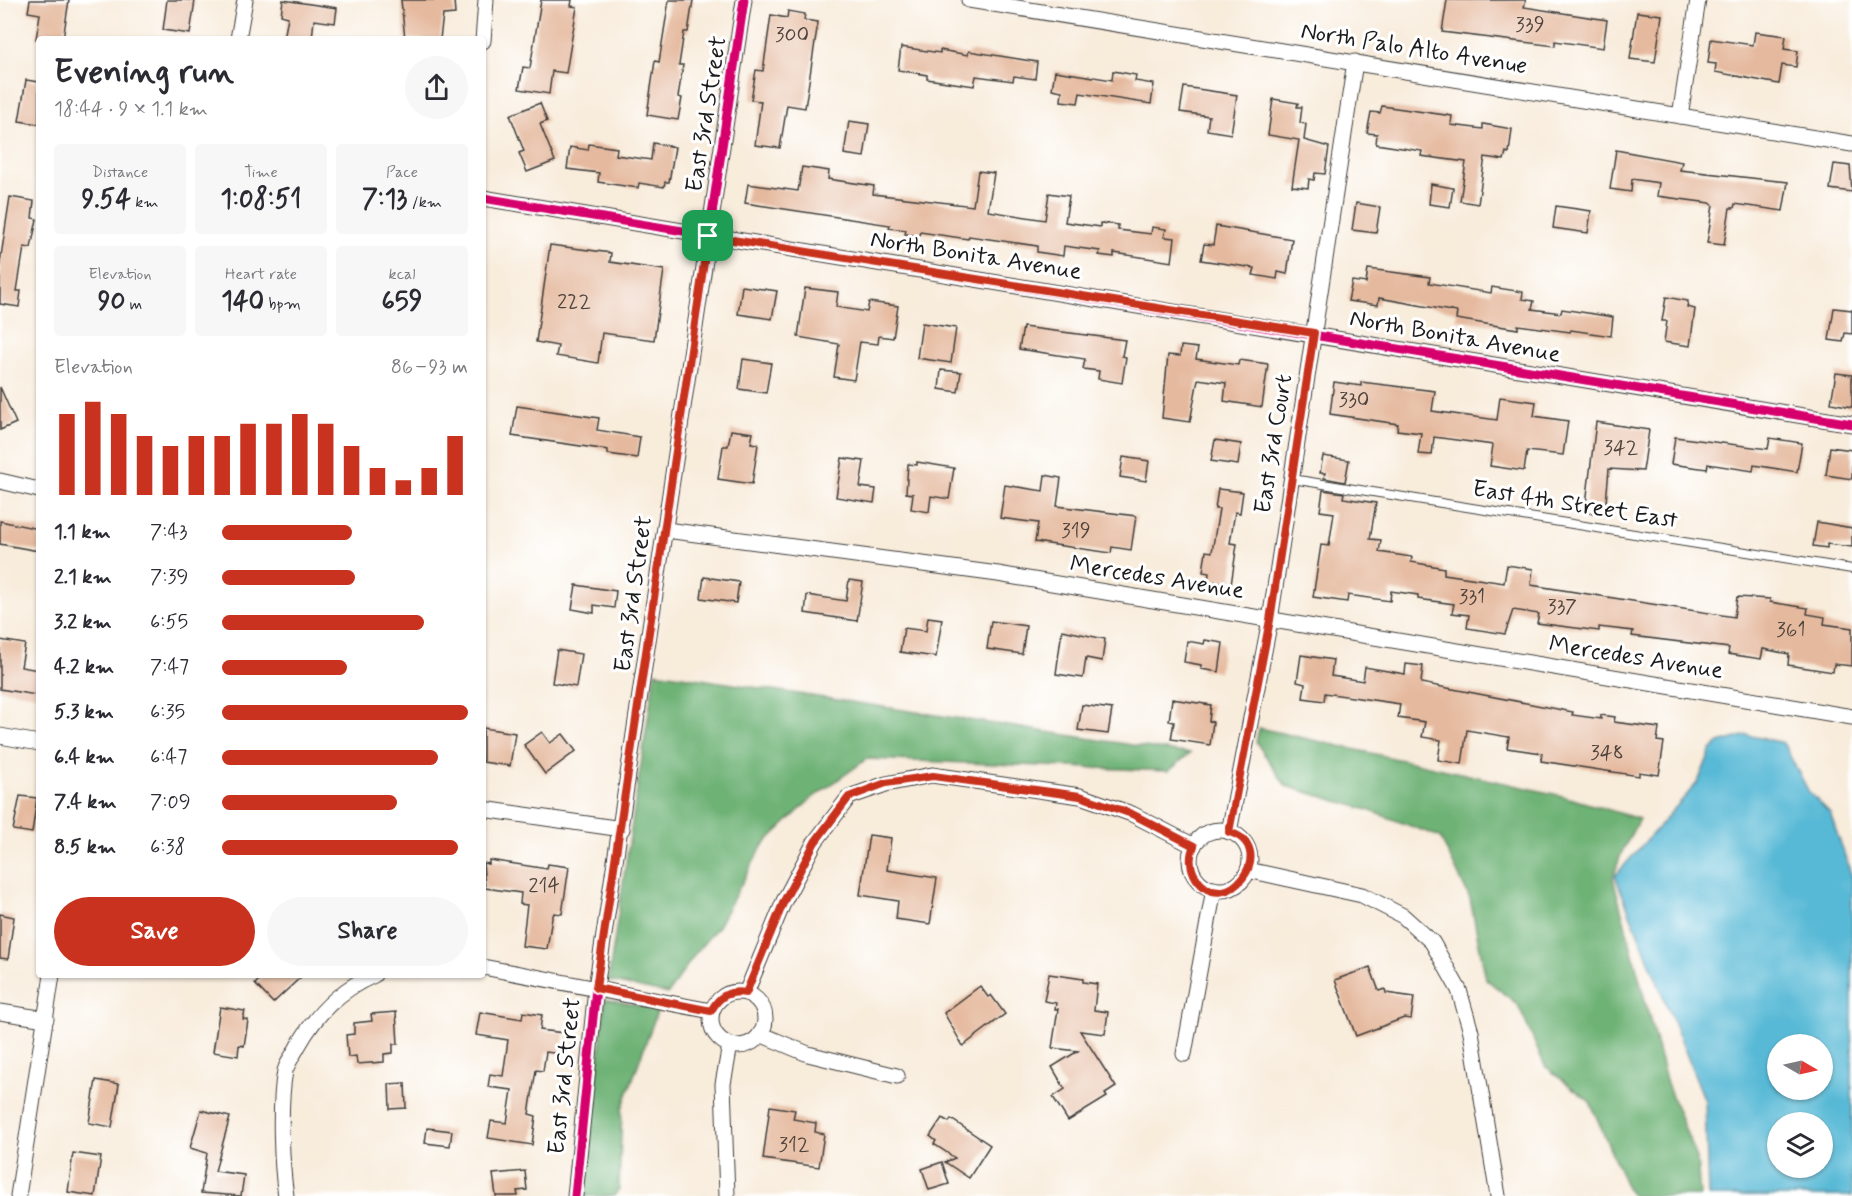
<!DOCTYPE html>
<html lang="en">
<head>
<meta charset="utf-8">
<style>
  body { margin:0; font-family:Mynerve,sans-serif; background:#f7f7f7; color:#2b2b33; height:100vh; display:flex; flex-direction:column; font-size:22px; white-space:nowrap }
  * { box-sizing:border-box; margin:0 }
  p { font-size:20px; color:#7c7c81 }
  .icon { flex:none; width:33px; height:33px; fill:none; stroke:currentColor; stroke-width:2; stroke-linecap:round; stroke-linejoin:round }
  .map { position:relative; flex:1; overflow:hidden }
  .panel { position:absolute; left:36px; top:36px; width:450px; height:942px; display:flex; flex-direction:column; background:#fff; border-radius:6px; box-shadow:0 2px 4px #0004 }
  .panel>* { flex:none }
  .needle { width:39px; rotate:99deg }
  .tools { position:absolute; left:1767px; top:1034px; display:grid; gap:12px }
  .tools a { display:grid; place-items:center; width:66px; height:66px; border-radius:50%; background:#fff; box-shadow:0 2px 4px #0004; font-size:30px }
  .pin { position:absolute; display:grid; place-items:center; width:51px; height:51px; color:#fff; margin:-26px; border-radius:12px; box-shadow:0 3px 9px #0006 }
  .round { display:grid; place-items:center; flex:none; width:63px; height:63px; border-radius:32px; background:#f7f7f7 }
  .headline { display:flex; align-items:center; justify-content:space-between; height:102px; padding:0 18px }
  h1 { font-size:33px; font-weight:800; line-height:45px }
  .stats { display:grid; grid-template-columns:repeat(3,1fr); gap:9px; height:102px; padding:6px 18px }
  .stats div { display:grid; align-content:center; border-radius:6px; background:#f7f7f7; text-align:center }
  .stats b { font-size:26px; font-weight:800 }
  .stats small { font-size:16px; font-weight:400 }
  .stats p { font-size:16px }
  .chart { height:168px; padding:12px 18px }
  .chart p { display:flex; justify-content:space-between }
  .chart svg { width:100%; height:108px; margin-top:6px; stroke:#c8321e; stroke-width:6 }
  .primary-button { display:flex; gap:12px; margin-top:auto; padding:12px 18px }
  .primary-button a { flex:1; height:69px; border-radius:36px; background:#c8321e; color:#fff; font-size:24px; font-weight:800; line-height:69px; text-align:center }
  .primary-button a+a { background:#f7f7f7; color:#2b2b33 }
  ul { padding:0 18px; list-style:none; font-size:20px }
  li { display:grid; grid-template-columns:96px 72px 1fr; align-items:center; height:45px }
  li i { height:15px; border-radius:8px; background:#c8321e }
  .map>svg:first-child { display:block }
  .forest { fill:#6eb276; stroke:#456749; stroke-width:1.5 }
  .water { fill:#58b9d6; stroke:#3a6a79; stroke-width:1.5; fill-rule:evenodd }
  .building { fill:#e5b99e }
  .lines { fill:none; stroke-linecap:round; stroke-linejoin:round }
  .service-casing { stroke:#3d3b39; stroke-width:10 }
  .minor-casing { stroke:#3d3b39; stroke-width:17 }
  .service { stroke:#fff; stroke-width:8 }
  .minor { stroke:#fff; stroke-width:15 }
  .cycleway-casing { stroke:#fff; stroke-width:13 }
  .cycleway { stroke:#d6006c; stroke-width:9 }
  .route-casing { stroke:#fff; stroke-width:12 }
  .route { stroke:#c8321e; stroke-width:8 }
  .labels { text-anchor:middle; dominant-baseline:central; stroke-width:6; stroke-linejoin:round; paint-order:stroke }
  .number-label { font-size:21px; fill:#4e433c }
  .street-label { font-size:24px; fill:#1c1c1c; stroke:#fff }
</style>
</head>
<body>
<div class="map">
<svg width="1852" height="1196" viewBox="0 0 1852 1196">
  <rect width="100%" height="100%" fill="#fff"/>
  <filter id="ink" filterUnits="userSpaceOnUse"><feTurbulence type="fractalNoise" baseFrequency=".0167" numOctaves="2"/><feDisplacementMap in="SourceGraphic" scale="12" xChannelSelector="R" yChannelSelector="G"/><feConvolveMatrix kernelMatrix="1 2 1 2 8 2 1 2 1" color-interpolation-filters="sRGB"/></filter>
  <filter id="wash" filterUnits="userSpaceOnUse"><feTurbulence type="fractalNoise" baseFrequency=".008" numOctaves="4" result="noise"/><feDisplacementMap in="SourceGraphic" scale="24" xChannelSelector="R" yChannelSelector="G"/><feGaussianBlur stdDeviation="1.35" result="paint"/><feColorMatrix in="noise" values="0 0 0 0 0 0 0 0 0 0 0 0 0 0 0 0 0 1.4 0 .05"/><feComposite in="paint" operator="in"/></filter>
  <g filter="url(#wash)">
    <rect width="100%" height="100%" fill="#f8ecdb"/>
    <!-- forest -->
    <g class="forest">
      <path d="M655,672l523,80 12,1 -21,18 -302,-12 -56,40 -48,46 -45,81 -23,28 -27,40 -60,-13z"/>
      <path d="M1259,728l304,68 76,23 -18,35 -8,24 54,206 30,75 3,37h-67l-6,-8 -37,-86 -45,-36 -27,-61 -32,-26 -16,-80 -30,-62 -72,-27 -82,-24 -30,-44z"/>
      <path d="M605,999l53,10 -36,100 -3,80 -5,7h-29z"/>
    </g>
    <!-- water -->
    <path class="water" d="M1747,735l36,8 26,49 21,21 22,64v319h-144l-3,-95 -90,-225 83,-94 13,-32 8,-7zM1778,1044h44v45h-44zM1778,1122h44v45h-44z"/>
    <g id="blocks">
      <!-- building -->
      <g class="building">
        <path d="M30,0h39l-6,39h-27l4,-25 -12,-2z"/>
        <path d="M167,0h28l-5,34 -27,-4z"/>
        <path d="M283,0l54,8 -2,15 -21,-3 -2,19h-28l4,-22 -7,-2z"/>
        <path d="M401,0h53l1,14 -12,1 -3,24h-35z"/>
        <path d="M541,0h31l-1,6 6,1 -11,66 -14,-2 -3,23 -30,-5 4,-22 7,1z"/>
        <path d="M669,0h24l-5,32h-4l-5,33h4l-5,32 4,1 -4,22 -31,-5 8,-54 4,1z"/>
        <path d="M1447,0h79l-2,7 83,13 -4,28 -48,-7v5l-113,-14z"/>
        <path d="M788,11l17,3 -1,6 14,2 -13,86 -18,-3 -7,43 -25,-3 6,-44 -10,-1 5,-30 7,1 8,-56 16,3z"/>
        <path d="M1637,12l25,3 -7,47 -25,-3z"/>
        <path d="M1755,32l31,4 -2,13 14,2 -2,16 -14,-2 -3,19 -64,-12 1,-8 -8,-1 3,-24 42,6z"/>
        <path d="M901,47l39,6v-3l28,5 1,-4 68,11 -2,17 -21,-3 -1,5 -37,-5 -2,10 -47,-7v-4l-29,-5z"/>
        <path d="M1055,71l57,9 1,-9 23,4 -1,6 19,3 -3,20 -71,-11 -2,10 -17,-2 1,-10 -10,-2z"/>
        <path d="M26,80l13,2v42l-20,-3z"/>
        <path d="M1184,87l53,8 -6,39 -24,-4 2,-14 -29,-4z"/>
        <path d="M1273,99l25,4 -1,4h5l-2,16 6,1 -2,16 25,7 -4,27 -10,-1 -1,7 -5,-1 -1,9 -16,-2 7,-46 -31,-5z"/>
        <path d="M540,103l7,18 -7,3 15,37 -28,11 -8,-19 5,-2 -14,-36z"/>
        <path d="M1382,106l70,10 -1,9 32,4v-5l29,5 -3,24 -3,-1 -2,8 -19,-3 -7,47 -18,-3 6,-39 -45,-6 1,-5 -46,-7 1,-10 -10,-1 4,-21 9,1z"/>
        <path d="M849,121l20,3 -5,33 -20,-3z"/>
        <path d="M653,143l22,4 -6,35h-4l-1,5 -25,-4 -1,5 -40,-6 1,-9 -32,-4 3,-22 18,3 1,-6 28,4 -1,7 35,5z"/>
        <path d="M1616,150l66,12 -2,8 108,12 -5,29 -48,-7 -1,4h-4l-6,37 -17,-2 6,-38 -3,-2 -53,-7 2,-13 -27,-4 -1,13 -21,-3z"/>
        <path d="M1834,164l16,2 2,26 -22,-3z"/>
        <path d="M802,167l27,4 -1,8 46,7 -1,8 100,12 5,-35 16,2 -6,38 57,9 4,-27 20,3 -4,26 35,5v-4l18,2v5l33,4 1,-7 14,2 -2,8 11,1 -3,24 -58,-9v4l-15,-2 1,-4 -36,-5 -1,10 -26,-4v-6l-68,-10 -1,3 -48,-7 -1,4 -14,-2 1,-4 -17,-2 1,-3 -145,-22 3,-19 50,7z"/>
        <path d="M1431,184l22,4 -3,19 -21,-3z"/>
        <path d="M10,197l24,4 -2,17 5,1 -6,29 -7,-1 -7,44h4l-2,16 -19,-3v-41z"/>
        <path d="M1356,203l24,4 -4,26 -24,-3z"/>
        <path d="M1556,206l35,5 -3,22 -35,-5z"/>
        <path d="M1216,226l76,13 -5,35 -9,-2 -1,7 -24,-4 2,-7 -54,-8 3,-16 9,1z"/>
        <path d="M550,245l61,8 -1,9 54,8 -10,70 -52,-7 -4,30 -42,-7 2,-10 -22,-4z"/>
        <path d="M1368,269l62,8 -1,6 62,10 1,-6 31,5 -1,7 12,2 -2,8 29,4 1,-4 51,8 -2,19 -40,-6 -1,2 -52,-7v4l-32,-5 -30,-5 1,-7 -78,-14 -1,7 -30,-4 4,-20 14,2z"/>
        <path d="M742,286l35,5 -5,28 -34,-5z"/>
        <path d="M805,288l33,4 -2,15 31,5 2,-10 29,4 -5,32 -14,-2 -1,8 -18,-2 -6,38 -20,-3 5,-33 -41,-7z"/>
        <path d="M1666,297l22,4 -1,6 8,2 -5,37 -26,-4 3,-21h-5z"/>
        <path d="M1834,308l18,2v24l-7,-1 -2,9 -14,-2z"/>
        <path d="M922,323l34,5 -5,35 -34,-5z"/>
        <path d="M1023,327l102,13 -3,16 4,1 -4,26 -24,-4 1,-8 -16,-2 2,-10 -66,-10z"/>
        <path d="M1181,346l17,2 -2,11 42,6 1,-5 29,4 -6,43 -38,-6 2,-18 -28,-4 -8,43 -28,-4 6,-63 12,1z"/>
        <path d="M743,359l28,4 -5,30 -27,-4z"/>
        <path d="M941,370l20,2 -3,20 -19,-3z"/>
        <path d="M1836,373l16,2v32l-21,-4z"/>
        <path d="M1334,382l27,4v-4l74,9 -3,20 65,9 3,-23 36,5 -2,14 34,5 -5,34 -36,-4 -3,20 -34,-5 3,-21 -59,-8 -2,18 -14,-1 3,-21 -24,-3 1,-6 -68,-10z"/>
        <path d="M0,387l16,36 -16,7z"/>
        <path d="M517,406l82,12 -2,12 43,7 -3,21 -29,-4v-4l-96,-14z"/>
        <path d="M1596,422l53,8 -6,41 -34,-2 -4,45 -20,-2z"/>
        <path d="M731,430l22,3 -2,10 7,1 -6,40 -34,-5 5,-33h5z"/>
        <path d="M1675,437l93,12 2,-11 32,5 -5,29 -43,-7 -1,6 -45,-7 -1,5 -36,-5z"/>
        <path d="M1215,440l26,4 -3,21 -27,-4z"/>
        <path d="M1830,447l22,3v29l-26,-4z"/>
        <path d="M1323,456l26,4 -4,22 -21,-4 1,-5h-5z"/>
        <path d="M1123,457l26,4 -3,20 -26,-4z"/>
        <path d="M842,458l22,3 -4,26 16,2 -2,14 -38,-6z"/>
        <path d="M917,462l37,6 -5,31 -18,-3 -2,16 -18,-3 2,-15 -7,-1 2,-29 9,1z"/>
        <path d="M1045,475l16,3 -4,28 79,10 -5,34 -19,-3 -1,6 -76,-11 3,-19 -38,-5 5,-33 38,6z"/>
        <path d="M1218,489l25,3 -3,21 -5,-1 -5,31 7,1 -6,41 -23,-4 1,-8 -6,-1 3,-21 6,1 7,-43h-4z"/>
        <path d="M1323,490l21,3 -1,5 33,5 -6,36 11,1 -2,12 33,5 -1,5 33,6v6l60,9 3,-18 26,4 -2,16 203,32 3,-20 33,2v3l38,6 -1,6 18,3 -1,7 28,4v38l-18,-2 -1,8 -45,-7 1,-11 -26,-5 -2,10 -33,-5 1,-6 -97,-12 1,-5 -34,-4v4l-62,-8 2,-9 -26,-4 -8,24 -38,-6 2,-13 -17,-2 2,-9 -36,-5v-4l-27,-4 -1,10 -42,-6 -1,7 -34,-5 8,-52 8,1 5,-33 -14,-2z"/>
        <path d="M0,521l39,8v22l-39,-7z"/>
        <path d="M1817,522l35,6v19l-25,-3v4l-14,-2z"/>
        <path d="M704,577l35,5 -3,21 -35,-5z"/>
        <path d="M849,580l14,2 -6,39 -52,-8 2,-18 39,6z"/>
        <path d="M576,585l40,6 -2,17 -20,-3v8l-22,-4z"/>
        <path d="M928,617l14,2 -6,38 -36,-5 4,-24 22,3z"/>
        <path d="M991,621l35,5 -4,28 -35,-5z"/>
        <path d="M1062,630l43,9 -3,22 -16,-3 -3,20 -27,-4z"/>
        <path d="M0,640l25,4 -4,23 18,3 -3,25 -36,-6z"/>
        <path d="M1205,640l18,3 -4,29 -18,-3v-4l-17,-3 3,-21 17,3z"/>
        <path d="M557,650l24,4 -5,33 -24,-4z"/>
        <path d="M1301,655l32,5 -2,16 32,5 2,-14 40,7 1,-10 17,2 -2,17 152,29 -1,3 29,4v-4l14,2 -1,5 45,6 -2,13 7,1 -5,33 -20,-3v4l-98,-15 1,-8 -35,-5 2,-11 -42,-7 -5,34 -24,-4 3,-20 -19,-3 3,-15 -27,-4 2,-14 -75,-11 -1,8 -21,-3 2,-14 -8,-2z"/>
        <path d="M1172,699l39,6 -2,16 4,1 -3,23 -39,-6 3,-17 -5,-1z"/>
        <path d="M1082,705l30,4 -4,25 -30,-4z"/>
        <path d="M483,728l32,5 -5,33 -27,-4z"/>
        <path d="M542,732l8,11 13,-9 13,17 -31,23 -21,-29z"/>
        <path d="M20,796l17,2 -5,35 -19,-3z"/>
        <path d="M869,835l22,3 -4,32 50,8 -7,46 -34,-5 2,-18 -38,-6z"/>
        <path d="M489,860l58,9 1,-5 21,3 -7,47 -8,-1 -2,5 -5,31 -25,-3 5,-41 -7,-1 1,-11 -36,-5 -2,-25 6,1z"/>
        <path d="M0,914l14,3 -6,42 -8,-1z"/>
        <path d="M1370,967l9,24 6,-2 1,4 28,4 -3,22 -7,-1 -48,18 -21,-56z"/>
        <path d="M1049,974l34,5v3l14,2 -3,26 14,2 -3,22 -25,-3 36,56 -11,7 2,3 -39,24 -15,-24 12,-8 -13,-22 26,-16 -26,-3 6,-39h-3l1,-6 -12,-2z"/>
        <path d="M264,975h39l-30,28 -18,-19z"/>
        <path d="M980,986l8,11 3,-2 14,19 -42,32 -19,-33z"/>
        <path d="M220,1007l25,4 -2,8 5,1 -4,26 -5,-1 -1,11 -25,-4z"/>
        <path d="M396,1012l2,32h-5v9l-9,1v8l-27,2 -1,-8 -8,1 -2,-22 8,-1v-11l18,-2 -1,-7z"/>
        <path d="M480,1012l42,7 1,-7 19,3 -2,15 24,3 -3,21 -15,-2 -3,19 -7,-1 -7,44 7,2 -4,29 -44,-7 3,-17 16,2 5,-33 -24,-3 2,-13 13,2 5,-36 -32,-5z"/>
        <path d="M96,1080l23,4 -7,43 -23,-4z"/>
        <path d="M405,1083l1,25 -16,1 -1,-25z"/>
        <path d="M770,1106l25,4 -2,9 23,4 -1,9 9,2 -5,33 -56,-8z"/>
        <path d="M201,1110l29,7 -15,54 29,4 -3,21 -40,-3 6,-40 -17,-5z"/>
        <path d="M942,1118l7,4 2,-3 39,26 -21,33 -24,-16 10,-4 -21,-14 2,-3 -6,-5z"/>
        <path d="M427,1128l25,3 -2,15 -25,-3z"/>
        <path d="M73,1153l28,4 -6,39 -27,-4z"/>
        <path d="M942,1162l7,22 -20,6 -7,-21z"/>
        <path d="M525,1171l2,19 -10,1 1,5h-22l-3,-22z"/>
      </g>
    </g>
  </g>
  <g filter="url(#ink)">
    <use href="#blocks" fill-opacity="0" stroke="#3d3b39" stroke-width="1.5"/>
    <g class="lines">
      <defs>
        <path id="service" d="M1292,479l560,90"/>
        <g id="minor">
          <path d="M969,0l883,144"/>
          <path d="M238,39l7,-39"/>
          <path d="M483,41l3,-41"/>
          <path d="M1680,116l18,-116"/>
          <path d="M483,198l1369,226"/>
          <path d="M0,481l39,9"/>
          <path d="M666,530l332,44 854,143"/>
          <path d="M0,736l39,7"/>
          <path d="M483,809l139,20"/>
          <circle cx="1220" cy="860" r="30"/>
          <path d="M1229,832l41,-212 85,-558"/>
          <path d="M1248,870l114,25 41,21 29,26 27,48 12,42 27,164"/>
          <path d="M483,967l228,44"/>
          <circle cx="738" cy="1019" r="27"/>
          <path d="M746,993l38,-92 31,-59 34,-45 37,-13 46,-9 148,21 52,18 62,32"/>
          <path d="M0,1012l46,7"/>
          <path d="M760,1034l48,20 89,22"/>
          <path d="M1184,1054l30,-165"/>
          <path d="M18,1196l34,-221"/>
          <path d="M286,1196c-5,-32 -7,-93 -1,-125 2,-8 9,-17 13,-25 18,-32 41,-56 76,-71"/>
          <path d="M575,1196l21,-208 148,-988"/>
          <path d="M727,1196l-4,-112 7,-39"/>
        </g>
      </defs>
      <!-- service casing -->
      <use href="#service" class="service-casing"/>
      <!-- minor casing -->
      <use href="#minor" class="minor-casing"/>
      <!-- service -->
      <use href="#service" class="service"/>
      <!-- minor -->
      <use href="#minor" class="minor"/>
      <defs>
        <g id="cycleway">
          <path d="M483,198l1369,226"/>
          <path d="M575,1196l21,-208 148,-988"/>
        </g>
      </defs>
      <!-- cycleway casing -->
      <use href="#cycleway" class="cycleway-casing"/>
      <!-- cycleway -->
      <use href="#cycleway" class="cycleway"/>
    </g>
  </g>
  <g class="lines" filter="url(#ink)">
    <defs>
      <path id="route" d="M708,236l606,97 -44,287 -41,212c52,15 -3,90 -33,46 -6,-10 -7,-22 -2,-32l-62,-32 -52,-18 -147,-20 -47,7 -37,14 -34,45 -31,59 -38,92c-17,-3 -27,3 -35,18l-115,-23z"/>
    </defs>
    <!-- route casing -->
    <use href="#route" class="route-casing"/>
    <!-- route -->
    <use href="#route" class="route"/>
  </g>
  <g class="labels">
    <!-- number labels -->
    <g class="number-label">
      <text x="1530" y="25">339</text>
      <text x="792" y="35">300</text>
      <text x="574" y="302">222</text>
      <text x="1354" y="400">330</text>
      <text x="1621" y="448">342</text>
      <text x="1076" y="531">319</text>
      <text x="1472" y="597">331</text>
      <text x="1562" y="607">337</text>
      <text x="1791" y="630">361</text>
      <text x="1607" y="753">348</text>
      <text x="544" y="886">214</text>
      <text x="794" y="1145">312</text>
    </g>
    <!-- street labels -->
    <g class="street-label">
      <text transform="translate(1414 49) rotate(9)">North Palo Alto Avenue</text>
      <text transform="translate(707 114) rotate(-81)">East 3rd Street</text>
      <text transform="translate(976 256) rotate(9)">North Bonita Avenue</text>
      <text transform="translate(1455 337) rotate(10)">North Bonita Avenue</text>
      <text transform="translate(1274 444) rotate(-81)">East 3rd Court</text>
      <text transform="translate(1575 505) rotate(9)">East 4th Street East</text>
      <text transform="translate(1157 578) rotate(9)">Mercedes Avenue</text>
      <text transform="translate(634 594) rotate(-82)">East 3rd Street</text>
      <text transform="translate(1636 658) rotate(9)">Mercedes Avenue</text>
      <text transform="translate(565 1076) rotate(-84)">East 3rd Street</text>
    </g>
  </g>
</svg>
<div class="tools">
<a><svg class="needle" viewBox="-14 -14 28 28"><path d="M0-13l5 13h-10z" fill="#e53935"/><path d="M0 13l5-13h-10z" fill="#7c7c81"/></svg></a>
<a><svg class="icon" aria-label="layers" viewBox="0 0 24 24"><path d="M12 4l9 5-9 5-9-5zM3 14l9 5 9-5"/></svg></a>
</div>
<div class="pin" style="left:708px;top:236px;background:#1e9e55"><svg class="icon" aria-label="arrive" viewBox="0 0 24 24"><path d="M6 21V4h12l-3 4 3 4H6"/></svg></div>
<section class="panel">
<div class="headline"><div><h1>Evening run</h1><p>18:44 · 9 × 1.1 km</p></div><a class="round"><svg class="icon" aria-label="share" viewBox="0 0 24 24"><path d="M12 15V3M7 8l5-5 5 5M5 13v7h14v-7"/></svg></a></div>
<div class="stats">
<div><p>Distance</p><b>9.54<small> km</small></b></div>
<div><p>Time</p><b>1:08:51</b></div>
<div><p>Pace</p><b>7:13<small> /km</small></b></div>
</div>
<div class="stats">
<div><p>Elevation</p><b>90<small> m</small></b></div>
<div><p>Heart rate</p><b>140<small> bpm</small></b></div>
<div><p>kcal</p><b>659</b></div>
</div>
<div class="chart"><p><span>Elevation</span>86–93 m</p>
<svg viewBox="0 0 160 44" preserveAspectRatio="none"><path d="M5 44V11M15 44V6M25 44V11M35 44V20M45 44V24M55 44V20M65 44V20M75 44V15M85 44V15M95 44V11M105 44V15M115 44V24M125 44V33M135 44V38M145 44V33M155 44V20"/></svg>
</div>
<ul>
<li><b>1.1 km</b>7:43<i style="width:53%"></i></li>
<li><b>2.1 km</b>7:39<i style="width:54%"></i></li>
<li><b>3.2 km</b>6:55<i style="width:82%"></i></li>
<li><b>4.2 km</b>7:47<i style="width:51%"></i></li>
<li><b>5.3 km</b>6:35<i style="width:100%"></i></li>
<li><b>6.4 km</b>6:47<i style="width:88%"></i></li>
<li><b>7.4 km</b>7:09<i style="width:71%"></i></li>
<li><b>8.5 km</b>6:38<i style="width:96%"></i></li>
</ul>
<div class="primary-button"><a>Save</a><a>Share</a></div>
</section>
</div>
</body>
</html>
